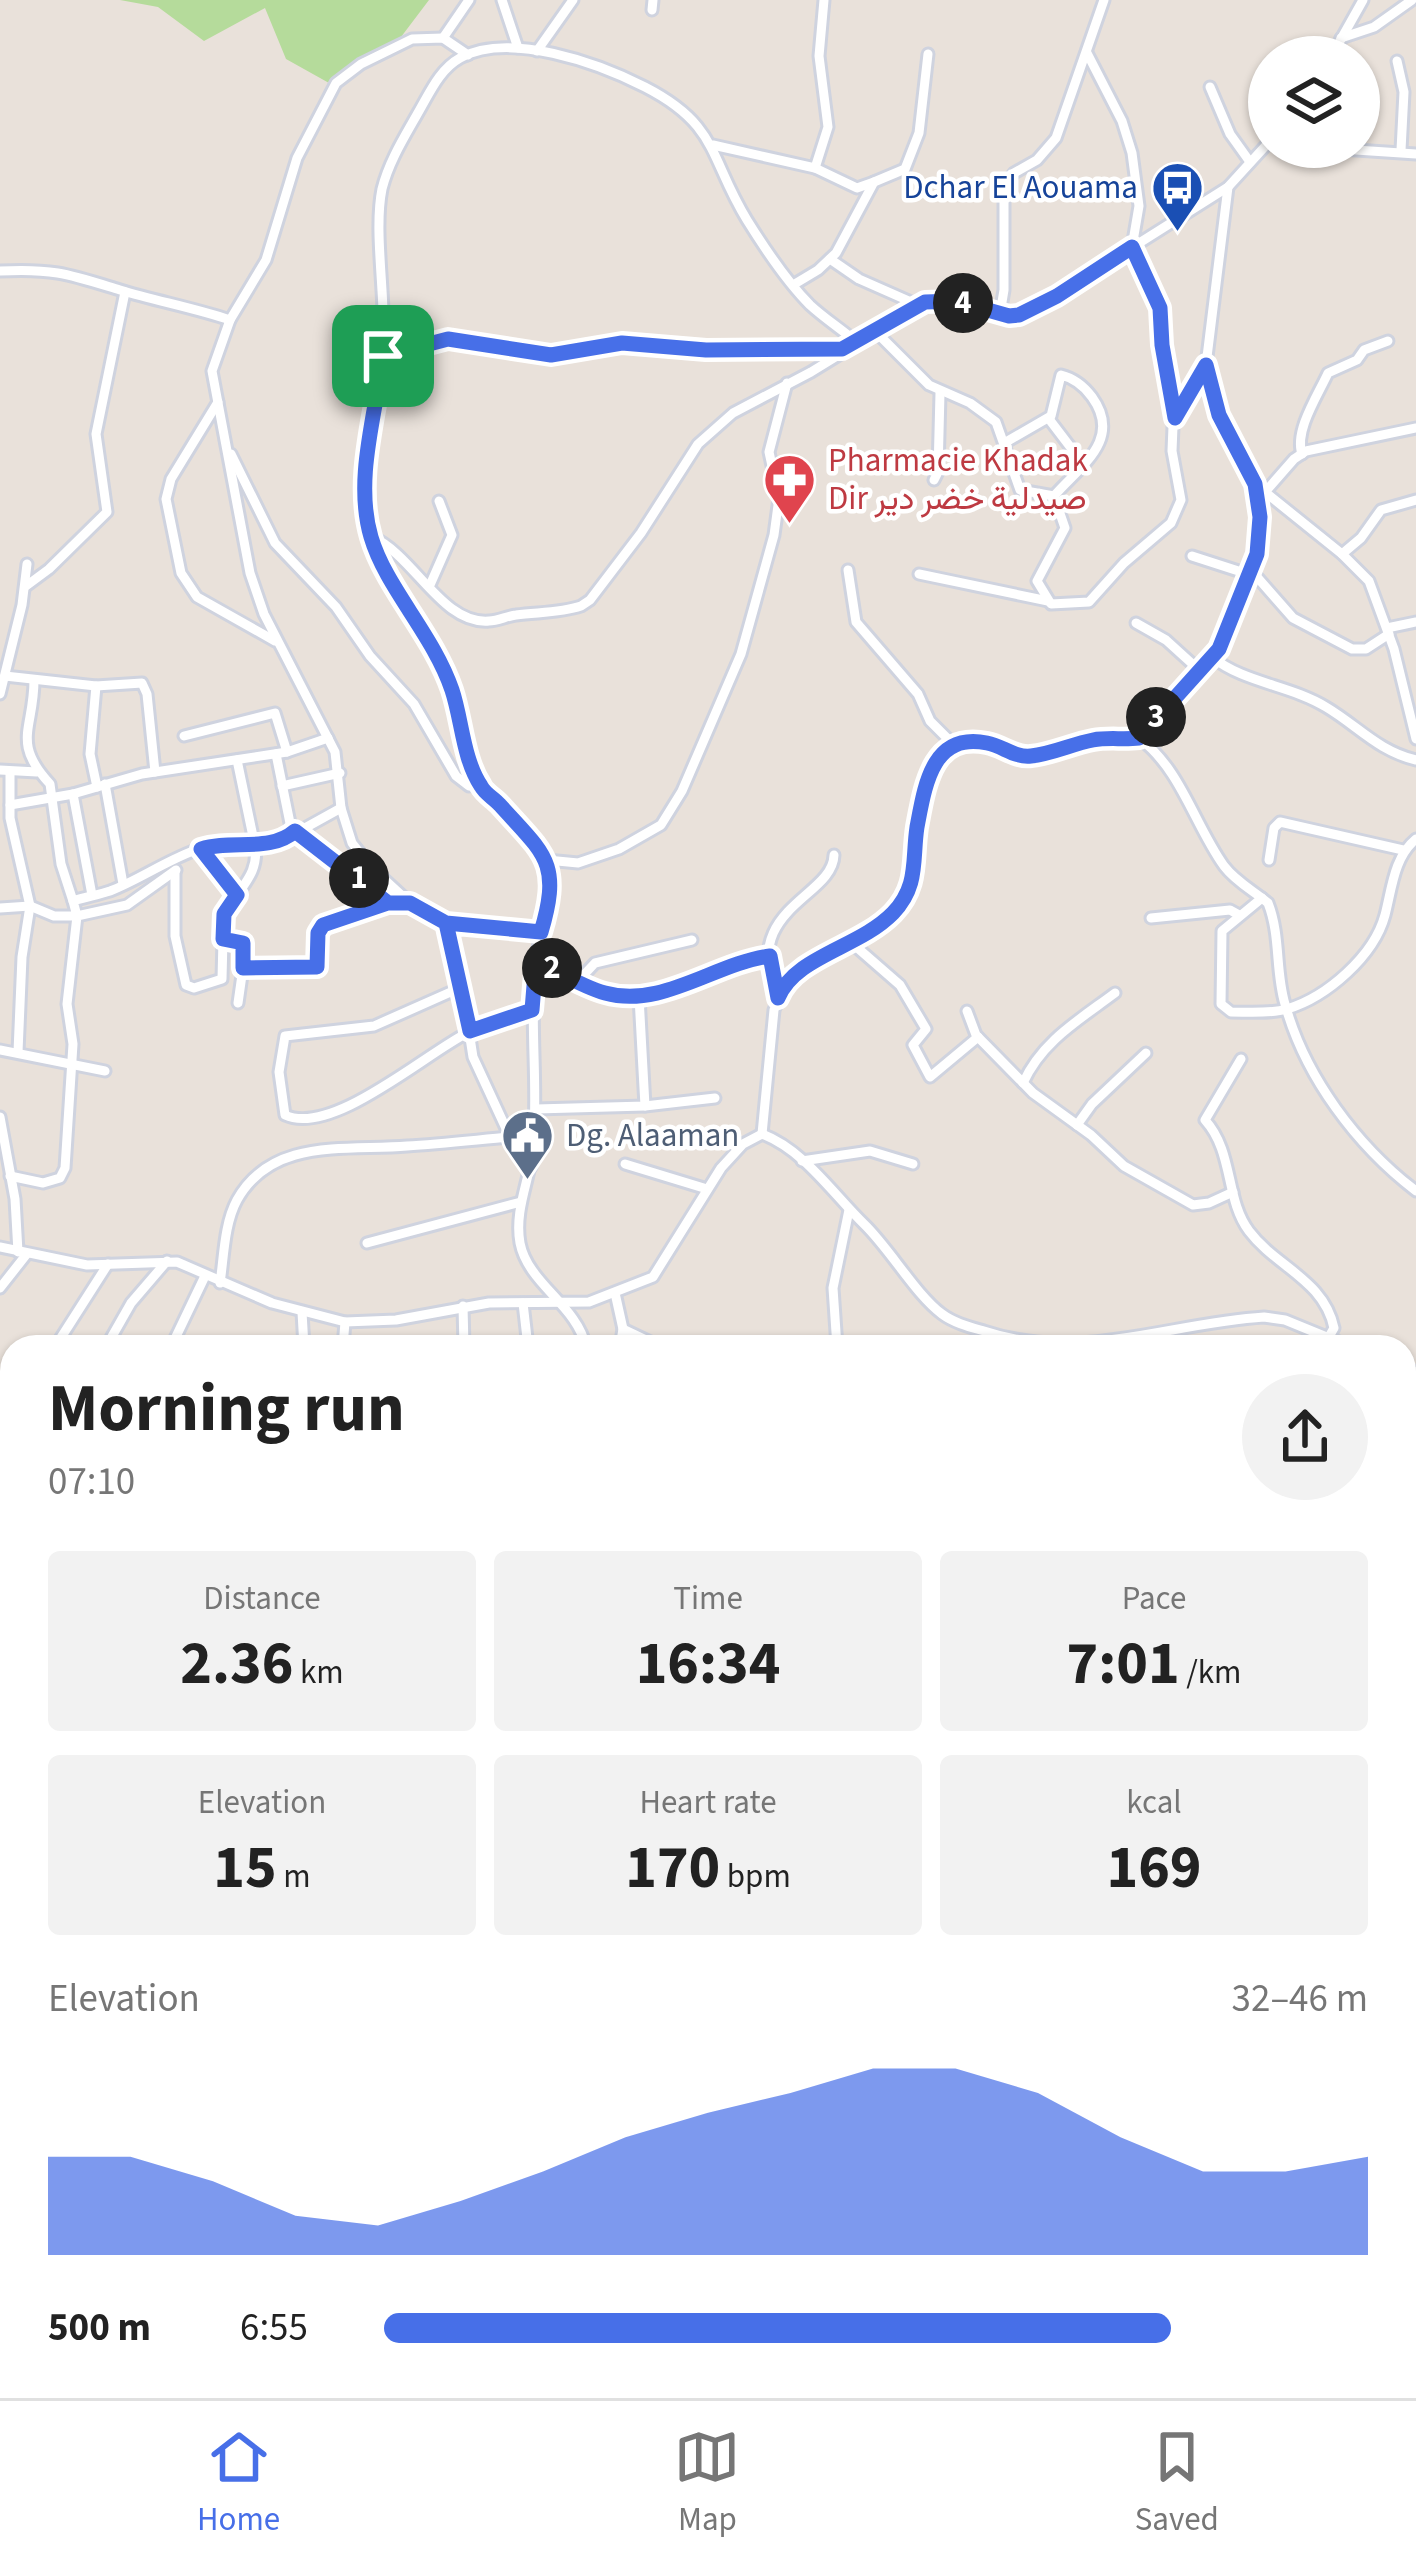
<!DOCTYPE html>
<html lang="en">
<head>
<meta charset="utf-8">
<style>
  body { margin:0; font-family:"Source Sans 3",Vazirmatn,sans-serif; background:#f2f2f2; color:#222; height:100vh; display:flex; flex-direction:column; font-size:45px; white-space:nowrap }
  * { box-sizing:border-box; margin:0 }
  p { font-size:39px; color:#767676 }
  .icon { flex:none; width:66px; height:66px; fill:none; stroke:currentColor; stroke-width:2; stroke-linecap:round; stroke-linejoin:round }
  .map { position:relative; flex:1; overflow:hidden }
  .panel { position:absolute; left:0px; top:1335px; width:1416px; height:1065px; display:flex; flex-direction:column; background:#fff; border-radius:36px 36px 0 0; box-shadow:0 3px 9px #0004 }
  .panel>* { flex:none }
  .fabs { position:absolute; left:1248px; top:36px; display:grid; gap:24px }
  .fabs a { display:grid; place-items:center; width:132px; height:132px; border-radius:50%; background:#fff; box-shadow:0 3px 9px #0004; font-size:60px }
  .pin { position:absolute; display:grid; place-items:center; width:102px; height:102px; color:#fff; margin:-51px; border-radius:24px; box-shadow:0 6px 18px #0006 }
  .km { position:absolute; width:60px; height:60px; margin:-30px; border-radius:50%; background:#222; color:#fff; font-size:33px; line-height:60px; text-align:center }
  .round { display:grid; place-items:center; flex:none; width:126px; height:126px; border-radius:63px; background:#f2f2f2 }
  .head { display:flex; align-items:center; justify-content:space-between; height:204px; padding:0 48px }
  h1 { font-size:66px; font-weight:700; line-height:90px }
  .metrics { display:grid; grid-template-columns:repeat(3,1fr); gap:18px; height:204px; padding:12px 48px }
  .metrics div { display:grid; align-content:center; border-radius:12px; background:#f2f2f2; text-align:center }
  .metrics b { font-size:60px; font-weight:700 }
  .metrics small { font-size:33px; font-weight:400 }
  .metrics p { font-size:33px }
  .chart { height:336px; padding:24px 48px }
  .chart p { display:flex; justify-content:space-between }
  .chart svg { width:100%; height:216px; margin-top:12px; fill:#476fe8; opacity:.7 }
  ul { padding:0 48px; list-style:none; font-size:39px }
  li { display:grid; grid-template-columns:192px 144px 1fr; align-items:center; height:90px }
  li i { height:30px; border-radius:15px; background:#476fe8 }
  .menu { display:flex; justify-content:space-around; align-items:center; height:168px; border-top:3px solid #e0e0e0; background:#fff; font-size:33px; color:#767676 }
  .menu a { display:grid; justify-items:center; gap:6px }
  .menu .current { color:#476fe8 }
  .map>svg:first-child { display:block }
  .green { fill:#b5db9b }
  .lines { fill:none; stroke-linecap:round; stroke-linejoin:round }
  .minor-casing { stroke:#cfd3df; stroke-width:15 }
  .tertiary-casing { stroke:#cfd3df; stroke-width:16 }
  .minor { stroke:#fff; stroke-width:9 }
  .tertiary { stroke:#fff; stroke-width:10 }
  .route-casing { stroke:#fff; stroke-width:24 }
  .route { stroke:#476fe8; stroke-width:15 }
  .labels { text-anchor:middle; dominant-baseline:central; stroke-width:9; stroke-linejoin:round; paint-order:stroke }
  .transit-label { font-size:33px; fill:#164399; stroke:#fff; text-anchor:end }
  .health-label { font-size:33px; fill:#be3a42; stroke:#fff; text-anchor:start }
  .service-label { font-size:33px; fill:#4e5e75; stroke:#fff; text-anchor:start }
</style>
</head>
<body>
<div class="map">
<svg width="1416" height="2398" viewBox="0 0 1416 2398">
  <rect width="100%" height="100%" fill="#e9e1da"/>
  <!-- green -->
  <g class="green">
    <path d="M120,0h309l-28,37 -72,46 -43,-24 -21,-51 -61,33 -46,-34z"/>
    <path d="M598,2388h145l4,10h-163z"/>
  </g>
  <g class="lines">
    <defs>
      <g id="minor">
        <path d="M502,0l16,48"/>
        <path d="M652,10l1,-10"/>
        <path d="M443,38l26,-38"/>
        <path d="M1341,38l33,-11 38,-27"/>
        <path d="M537,51l36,-51"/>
        <path d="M1331,57l32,-57"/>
        <path d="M1397,61l7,31 -3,58"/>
        <path d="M1210,87l20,47 20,28"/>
        <path d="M713,145l102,23 42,20 17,-6"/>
        <path d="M1311,147l105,7"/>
        <path d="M815,168l13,-41 -9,-71 5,-56"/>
        <path d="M1228,187l-22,178 5,30 44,89 87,70 27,27 25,68 22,90"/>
        <path d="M830,259l29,20 59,26"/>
        <path d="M0,271c54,-3 71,4 120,19 36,11 74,18 110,30"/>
        <path d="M793,285l25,-15 18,-17 38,-71 31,-13 14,-36 9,-79"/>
        <path d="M1000,314l4,-24v-104l10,-13 23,-13 19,-22 48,-138"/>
        <path d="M874,330l55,55 41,18 26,19 24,68 34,6"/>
        <path d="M383,356l65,-17 103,16 87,-12 68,7 136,-1"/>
        <path d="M218,402l-47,77 -5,20 15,74 16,24 78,44"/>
        <path d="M1176,417l30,-52"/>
        <path d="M1049,419l35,46"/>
        <path d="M1006,442l45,-26 10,-41c12,3 23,11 31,22 31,43 -12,69 -38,99"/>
        <path d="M231,454l44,89 61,64 34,49 44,48 42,72 13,10 10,-2"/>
        <path d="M1302,454c-8,-23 16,-59 26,-81l29,-13 7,-10 24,-9"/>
        <path d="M934,480l4,-8 2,-79"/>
        <path d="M1266,491l28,-32 12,-8 110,-23"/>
        <path d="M1054,496l11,32 -28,53 14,23 38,-2 35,-39 47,-40 10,-23 -9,-49 2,-49 -12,-57 -2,-37 -28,-61 7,-41 -7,-53 -10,-32 -35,-68"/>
        <path d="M372,537c42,18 70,88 117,84 9,0 18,-5 27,-6 22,-3 44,-2 65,-9l9,-6 51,-67 57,-89 35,-31 78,-41 114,-70 31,-1 52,15 25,-6 195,-123 41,-45"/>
        <path d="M1342,554l19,-16 20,-28 35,-10"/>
        <path d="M1192,556l65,21 36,41 59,31h14l23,-15"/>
        <path d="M848,570l8,52 62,72 12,27 23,23"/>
        <path d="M919,574l129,27"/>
        <path d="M430,585l22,-50 -13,-34"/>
        <path d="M26,586l23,-17 58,-57 -11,-78 29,-142"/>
        <path d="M1136,623l30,17 33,30"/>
        <path d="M1387,628l29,-6"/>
        <path d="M1212,657c32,26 78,28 114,50 32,19 52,44 90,53"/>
        <path d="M5,676l91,10 46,-3 5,11 8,78"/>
        <path d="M34,680c0,49 -23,62 16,104l11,80 12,37"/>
        <path d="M96,686l-6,68 7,33"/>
        <path d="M0,694l22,-89 5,-41"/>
        <path d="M184,736l91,-23 12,39"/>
        <path d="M1139,738c42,31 55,86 85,128 12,16 30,25 44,37 13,33 7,68 17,101 20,73 72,142 131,187"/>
        <path d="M276,754l15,74 97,75"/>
        <path d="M0,770l37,2"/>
        <path d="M10,772v46l20,88 -8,51 -4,95"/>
        <path d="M105,784l18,100"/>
        <path d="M282,786l58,-13"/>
        <path d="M73,794l19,101"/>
        <path d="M10,805l63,-11 69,-20 145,-22 41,-14"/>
        <path d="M201,849l36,46"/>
        <path d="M547,860l31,3 41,-14 42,-24 21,-34 59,-137 33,-119 5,-37 -10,-46 18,-69"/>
        <path d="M1269,860l5,-32 6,-6 123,28"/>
        <path d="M175,872v64l11,49 8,3 28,-9 1,-40 20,4v25"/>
        <path d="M1262,898l-40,33 -1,73 10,8c17,0 39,2 56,-3 40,-12 87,-53 98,-94 7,-27 9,-58 31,-76"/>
        <path d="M0,908l30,-2 24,10h23l-4,-15c12,-4 25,-6 37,-10 45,-17 95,-61 145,-45l-18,-86"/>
        <path d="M1151,918l79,-8 9,5"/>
        <path d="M445,923l-35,-20 -38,-35 -20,-25 -11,-35 -6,-56 -71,-138 -14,-41 -38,-202 18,-51 36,-60 31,-102 39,-75 25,-19 51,-25 31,-1 25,17"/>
        <path d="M223,939c-2,-45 38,-54 32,-93l30,-7 56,-31"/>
        <path d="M853,944l47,41 26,44 -13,16 17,32 48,-40"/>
        <path d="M536,961c22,10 46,26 69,32 57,16 110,-30 165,-37"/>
        <path d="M578,981l17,-18 97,-23"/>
        <path d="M462,987l-88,39 -89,10 -6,36 6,43c47,22 141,-62 184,-83 20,-9 42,-15 63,-22"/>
        <path d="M639,997l6,109"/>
        <path d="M778,998c-40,-90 55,-100 56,-143"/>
        <path d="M238,1003l5,-35 74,-1c2,-10 -2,-28 3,-38 8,-18 72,-26 90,-26"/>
        <path d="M967,1011l9,24 57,58 58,42 33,31 69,39 16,-2 24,-11"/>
        <path d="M0,1050l105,21"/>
        <path d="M1241,1059l-36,61c29,32 20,79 44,111 27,36 75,49 85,97l-11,19"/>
        <path d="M1023,1083c19,-42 56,-63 92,-90"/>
        <path d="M536,1109l109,-3 70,-8"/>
        <path d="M0,1117l15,82 3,53"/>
        <path d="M1077,1125l15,-21 54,-51"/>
        <path d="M762,1134l12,-124c23,-64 95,-56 131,-111 15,-23 8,-47 12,-72 5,-24 12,-49 21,-72 36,-32 54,1 88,1 29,0 55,-17 84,-18 14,-1 23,3 36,-6l72,-83 25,-53 17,-61 -5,-51"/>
        <path d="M802,1161l68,-10 43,13"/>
        <path d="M625,1164l82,25"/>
        <path d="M531,1167l-21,-30 -37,-80 -11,-70 -17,-64 96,9"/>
        <path d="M10,1176l33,7 17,-5 5,-10 8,-124 -6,-40 10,-88 50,-11 49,-35"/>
        <path d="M367,1243l154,-41"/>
        <path d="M0,1247l87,18 90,-3 95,41 73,19 51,-2 93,-17 100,-1 64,-25 68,-109 22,-24 19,-10c42,16 71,60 102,90 26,25 52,71 78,90 12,9 28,13 42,17 96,32 184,-8 280,-14l21,3 66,27"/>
        <path d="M220,1283c4,-26 4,-59 17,-83 35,-63 110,-49 170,-54 34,-2 69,-6 103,-9"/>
        <path d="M0,1288l26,-33"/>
        <path d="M615,1293l8,36 -3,18"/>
        <path d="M523,1303l5,44"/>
        <path d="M463,1306l1,41"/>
        <path d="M302,1312l2,35"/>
        <path d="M623,1329l38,18"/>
        <path d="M777,1345v2"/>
        <path d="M55,1347l53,-83"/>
        <path d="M106,1347l25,-44 36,-42"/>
        <path d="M171,1347l34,-71"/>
        <path d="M343,1347l2,-25"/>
        <path d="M586,1347c-9,-42 -58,-63 -66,-104 -6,-33 10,-63 13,-95 6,-65 -5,-129 4,-193 4,-32 19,-63 10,-95 -8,-28 -47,-49 -64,-71 -18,-22 -22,-74 -32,-101 -8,-24 -19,-47 -33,-69 -16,-26 -39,-54 -47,-84 -16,-60 8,-122 12,-182 4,-50 -10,-120 -1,-164 7,-28 23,-53 37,-78 11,-19 21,-42 41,-53 49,-27 138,5 185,29 74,38 64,71 102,133 18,29 39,61 63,85 14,13 31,24 45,36"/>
        <path d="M837,1347l-4,-59 16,-78"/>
        <path d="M1404,1368l12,4"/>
        <path d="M0,1437l11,16"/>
        <path d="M0,1565l5,-8 7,3"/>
        <path d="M0,1707l12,-26"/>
        <path d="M0,1913l12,3"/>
        <path d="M1404,1985h12"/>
        <path d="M1404,2109l12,3"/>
        <path d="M1404,2148l12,-6"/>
        <path d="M0,2186l12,-7"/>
        <path d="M0,2196l12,19"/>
        <path d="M1404,2223l12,-8"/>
        <path d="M0,2327l12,21"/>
        <path d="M0,2374l12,-6"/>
        <path d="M246,2388l4,10"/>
        <path d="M492,2388v10"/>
        <path d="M801,2388l11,10"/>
        <path d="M935,2388l17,10"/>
        <path d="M1087,2388v10"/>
        <path d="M1150,2388l17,10 52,-10"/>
        <path d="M1362,2388l12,10"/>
        <path d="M124,2398l11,-10"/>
        <path d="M264,2398l18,-3 3,-7"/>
        <path d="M568,2398l13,-10"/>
        <path d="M1116,2398l9,-10"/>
      </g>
      <g id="tertiary">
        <path d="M1404,1537l12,-3"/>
        <path d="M753,2388l4,10"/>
      </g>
    </defs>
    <!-- minor casing -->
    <use href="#minor" class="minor-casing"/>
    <!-- tertiary casing -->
    <use href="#tertiary" class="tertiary-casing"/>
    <!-- minor -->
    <use href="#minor" class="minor"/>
    <!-- tertiary -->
    <use href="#tertiary" class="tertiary"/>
  </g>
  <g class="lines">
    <defs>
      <path id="route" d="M383,356c-7,58 -29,123 -12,181 15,51 62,97 81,153 10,30 11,69 29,96 4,8 13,12 19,19 44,49 62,57 41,127l-95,-9 -36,-20h-22l-93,-72c-25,22 -64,8 -94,18l36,46 -13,19 -1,25 20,4v25l74,-1 1,-34 5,-8 65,-22h22l36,20 24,108 62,-21 4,-49c22,10 46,26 69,32 57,16 110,-30 165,-37l8,42c17,-42 81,-50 115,-85 26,-27 19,-53 24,-86 8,-42 15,-95 70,-84 16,3 28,15 44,13 21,-2 41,-12 62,-16 16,-3 30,0 46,-2l80,-89 38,-95 3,-37 -5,-33 -36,-69 -13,-50 -31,53 -13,-73 -2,-37 -28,-61 -75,49 -38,19 -10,1 -53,-15 -31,1 -83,47 -136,1 -84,-7 -71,12 -103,-16 -65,17"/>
    </defs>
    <!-- route casing -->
    <use href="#route" class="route-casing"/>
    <!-- route -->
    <use href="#route" class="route"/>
  </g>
  <!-- icons -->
  <defs>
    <symbol id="bus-pin" viewBox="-11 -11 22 30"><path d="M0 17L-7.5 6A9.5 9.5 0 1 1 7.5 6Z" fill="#1a4fb4" stroke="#fff"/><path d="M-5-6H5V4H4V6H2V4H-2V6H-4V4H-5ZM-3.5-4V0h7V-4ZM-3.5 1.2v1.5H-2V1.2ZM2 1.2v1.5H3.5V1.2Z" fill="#fff"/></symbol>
    <symbol id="pharmacy-pin" viewBox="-11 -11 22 30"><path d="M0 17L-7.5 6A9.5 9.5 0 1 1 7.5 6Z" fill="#e0444e" stroke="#fff"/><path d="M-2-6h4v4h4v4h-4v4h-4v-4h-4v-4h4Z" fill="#fff"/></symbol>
    <symbol id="civic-pin" viewBox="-11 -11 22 30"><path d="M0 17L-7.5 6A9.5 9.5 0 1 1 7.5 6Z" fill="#5c6f8a" stroke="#fff"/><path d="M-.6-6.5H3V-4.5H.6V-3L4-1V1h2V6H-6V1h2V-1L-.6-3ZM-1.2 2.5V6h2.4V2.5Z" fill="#fff"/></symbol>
  </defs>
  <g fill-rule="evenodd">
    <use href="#bus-pin" x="1148" y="158" width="59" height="81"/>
    <use href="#pharmacy-pin" x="760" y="450" width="59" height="81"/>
    <use href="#civic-pin" x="498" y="1106" width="59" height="81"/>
  </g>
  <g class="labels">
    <!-- transit labels -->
    <g class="transit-label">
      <text x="1138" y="187">Dchar El Aouama</text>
    </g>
    <!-- health labels -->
    <g class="health-label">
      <text x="828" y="460">Pharmacie Khadak<tspan x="828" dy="38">Dir صيدلية خضر دير</tspan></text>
    </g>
    <!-- service labels -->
    <g class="service-label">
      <text x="566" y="1135">Dg. Alaaman</text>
    </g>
  </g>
</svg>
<div class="fabs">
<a><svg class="icon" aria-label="layers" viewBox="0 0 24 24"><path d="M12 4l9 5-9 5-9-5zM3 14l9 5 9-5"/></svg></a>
</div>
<div class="pin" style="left:383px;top:356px;background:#1e9e55"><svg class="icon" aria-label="arrive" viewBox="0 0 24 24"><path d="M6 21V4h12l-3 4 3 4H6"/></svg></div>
<b class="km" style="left:359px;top:878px">1</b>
<b class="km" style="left:552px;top:968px">2</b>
<b class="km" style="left:1156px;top:717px">3</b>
<b class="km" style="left:963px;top:303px">4</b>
<section class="panel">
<div class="head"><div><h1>Morning run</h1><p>07:10</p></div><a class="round"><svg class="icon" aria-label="share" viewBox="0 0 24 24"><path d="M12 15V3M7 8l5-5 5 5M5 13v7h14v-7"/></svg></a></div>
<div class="metrics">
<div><p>Distance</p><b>2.36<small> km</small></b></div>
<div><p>Time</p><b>16:34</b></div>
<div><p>Pace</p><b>7:01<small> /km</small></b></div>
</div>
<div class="metrics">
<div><p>Elevation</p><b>15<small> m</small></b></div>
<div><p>Heart rate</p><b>170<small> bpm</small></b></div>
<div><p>kcal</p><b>169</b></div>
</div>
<div class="chart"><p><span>Elevation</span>32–46 m</p>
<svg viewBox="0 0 160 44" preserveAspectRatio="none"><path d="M0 44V24L10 24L20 29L30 36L40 38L50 33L60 27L70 20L80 15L90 11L100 6L110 6L120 11L130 20L140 27L150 27L160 24V44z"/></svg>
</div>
<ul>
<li><b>500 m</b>6:55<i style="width:80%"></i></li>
</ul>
</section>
</div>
<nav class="menu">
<a class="current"><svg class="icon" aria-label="home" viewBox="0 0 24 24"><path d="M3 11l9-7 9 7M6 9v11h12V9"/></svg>Home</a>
<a><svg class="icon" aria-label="map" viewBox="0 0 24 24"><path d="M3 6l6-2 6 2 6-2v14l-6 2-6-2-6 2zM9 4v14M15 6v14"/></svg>Map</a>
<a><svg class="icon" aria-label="saved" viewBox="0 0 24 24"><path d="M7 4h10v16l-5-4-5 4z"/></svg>Saved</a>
</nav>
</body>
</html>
